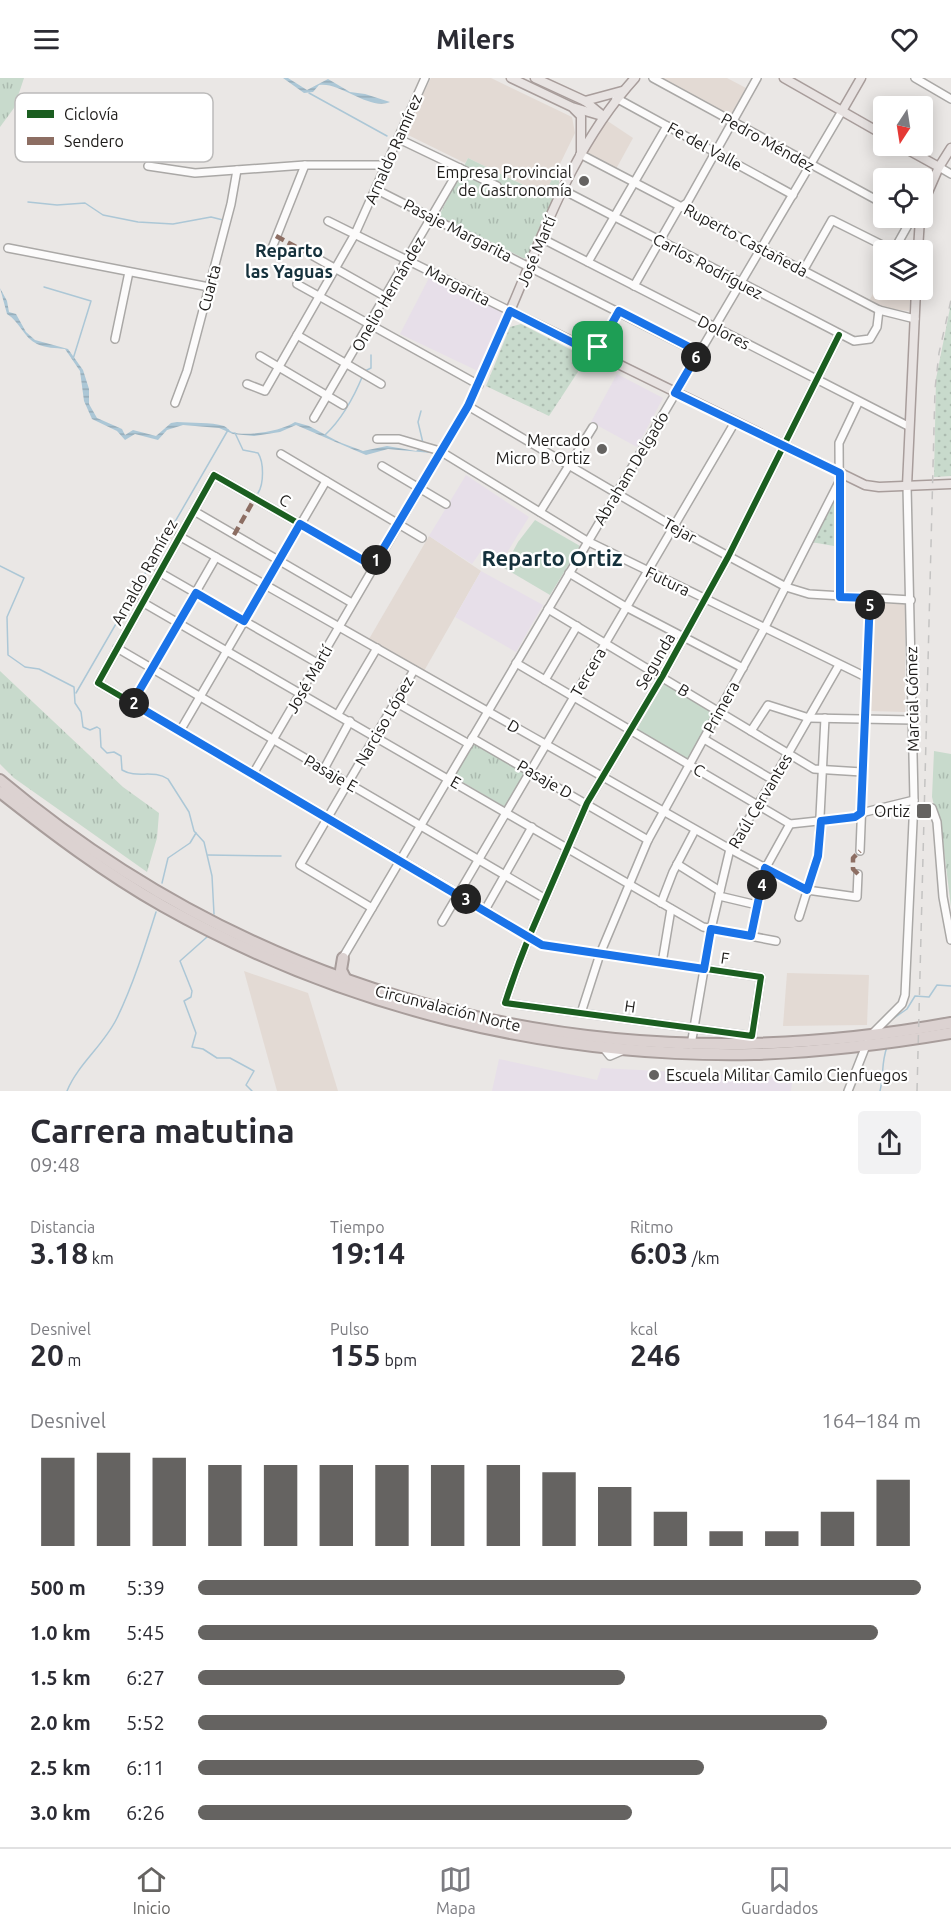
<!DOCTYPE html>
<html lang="es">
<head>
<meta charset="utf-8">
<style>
  body { margin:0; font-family:Ubuntu,sans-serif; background:#f2f2f3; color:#2b2b33; height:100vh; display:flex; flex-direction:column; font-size:22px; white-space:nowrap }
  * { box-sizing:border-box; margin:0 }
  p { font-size:20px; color:#7c7c81 }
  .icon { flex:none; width:33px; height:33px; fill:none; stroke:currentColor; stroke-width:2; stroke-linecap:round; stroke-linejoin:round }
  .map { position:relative; height:1013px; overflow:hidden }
  .drawer { display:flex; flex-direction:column; background:#fff; flex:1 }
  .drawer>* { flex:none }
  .needle { width:39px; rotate:192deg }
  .fabs { position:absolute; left:873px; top:18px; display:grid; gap:12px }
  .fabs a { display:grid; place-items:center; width:60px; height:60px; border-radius:6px; background:#fff; box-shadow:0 3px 15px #0003; font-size:30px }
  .pin { position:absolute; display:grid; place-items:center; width:51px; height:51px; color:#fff; margin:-26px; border-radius:12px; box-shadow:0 3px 9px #0006 }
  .km { position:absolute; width:30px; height:30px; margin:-15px; border-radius:50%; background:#222; color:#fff; font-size:16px; line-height:30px; text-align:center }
  .round { display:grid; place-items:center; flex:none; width:63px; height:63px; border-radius:6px; background:#f2f2f3 }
  .summary { display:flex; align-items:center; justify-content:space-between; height:102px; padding:0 30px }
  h1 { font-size:33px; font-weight:600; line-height:45px }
  .figures { display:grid; grid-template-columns:repeat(3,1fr); gap:9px; height:102px; padding:6px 30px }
  .figures div { display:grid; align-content:center }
  .figures b { font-size:30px; font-weight:600 }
  .figures small { font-size:16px; font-weight:400 }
  .figures p { font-size:16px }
  .chart { height:168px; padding:12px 30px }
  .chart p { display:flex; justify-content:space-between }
  .chart svg { width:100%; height:108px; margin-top:6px; stroke:#656361; stroke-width:6 }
  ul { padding:0 30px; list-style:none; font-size:20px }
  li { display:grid; grid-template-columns:96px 72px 1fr; align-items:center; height:45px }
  li i { height:15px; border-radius:8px; background:#656361 }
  header { display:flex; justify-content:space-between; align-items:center; height:78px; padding:0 30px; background:#fff; font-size:27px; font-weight:600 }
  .tab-bar { display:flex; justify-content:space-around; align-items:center; height:84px; border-top:2px solid #e1e1e2; background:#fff; font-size:16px; color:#7c7c81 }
  .tab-bar a { display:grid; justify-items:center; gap:3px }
  .tab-bar .selected { color:#656361 }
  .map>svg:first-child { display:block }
  .built { fill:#e3dad4 }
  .education { fill:#e7dfe9 }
  .grass { fill:url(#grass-tufts) }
  .park { fill:url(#park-dots) }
  .pitch { fill:#c8dacc }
  .water { fill:url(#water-rules) }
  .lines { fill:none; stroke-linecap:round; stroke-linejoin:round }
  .stream { stroke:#acc7d6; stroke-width:1.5 }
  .minor-casing { stroke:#aaa8a6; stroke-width:10 }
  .major-casing { stroke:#a89d9b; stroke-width:11 }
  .highway-casing { stroke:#a89d9b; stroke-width:14 }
  .minor { stroke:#fcfbfb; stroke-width:7 }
  .major { stroke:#e8e3e2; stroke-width:8 }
  .highway { stroke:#dcd2d1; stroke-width:10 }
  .rail { stroke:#c4c3c2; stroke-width:1.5; stroke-dasharray:8 8; stroke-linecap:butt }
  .quiet { stroke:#8d6e63; stroke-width:4.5; stroke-dasharray:9 4.5; stroke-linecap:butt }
  .cycleway-casing { stroke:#fff; stroke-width:10 }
  .cycleway { stroke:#1b5e20; stroke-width:6 }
  .route-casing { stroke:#fff; stroke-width:12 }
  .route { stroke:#1a73e8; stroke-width:8 }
  .poi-dot { fill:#656361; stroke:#fff; stroke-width:2 }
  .labels { text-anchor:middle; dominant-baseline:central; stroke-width:4.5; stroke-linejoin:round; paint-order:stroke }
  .street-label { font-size:16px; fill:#1e1c1a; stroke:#fff }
  .poi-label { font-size:16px; fill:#1e1c1a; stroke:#fff; text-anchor:end }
  .neighbourhood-label { font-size:18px; font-weight:bold; fill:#15313c; stroke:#fff }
  .district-label { font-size:22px; font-weight:bold; fill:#15313c; stroke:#fff }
  .key { fill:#fff; stroke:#bcbbba; stroke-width:1.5 }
  .key-label { font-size:16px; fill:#1e1c1a }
</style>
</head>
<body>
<header><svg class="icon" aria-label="menu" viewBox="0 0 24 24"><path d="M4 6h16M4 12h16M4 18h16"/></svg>Milers<svg class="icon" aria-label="heart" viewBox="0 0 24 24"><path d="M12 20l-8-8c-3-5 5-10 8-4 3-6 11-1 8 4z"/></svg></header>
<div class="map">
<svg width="951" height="1013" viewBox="0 0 951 1013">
  <defs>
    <pattern id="grass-tufts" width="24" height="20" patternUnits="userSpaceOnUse" patternTransform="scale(1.5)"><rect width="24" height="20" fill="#c8dacc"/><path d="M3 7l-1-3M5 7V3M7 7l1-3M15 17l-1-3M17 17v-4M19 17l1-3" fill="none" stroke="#abbaaf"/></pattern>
    <pattern id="park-dots" width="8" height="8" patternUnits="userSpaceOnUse" patternTransform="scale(1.5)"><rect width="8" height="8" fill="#c8dacc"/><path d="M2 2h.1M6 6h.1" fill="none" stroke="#abbaaf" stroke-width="1.8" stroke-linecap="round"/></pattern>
    <pattern id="water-rules" width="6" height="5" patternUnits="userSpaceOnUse" patternTransform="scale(1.5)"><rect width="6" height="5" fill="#acc7d6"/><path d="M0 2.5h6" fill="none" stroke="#94aab7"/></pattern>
  </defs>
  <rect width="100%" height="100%" fill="#eae7e5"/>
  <!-- built -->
  <g class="built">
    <path d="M431,0h60l81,39 3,16 -30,62 -77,-37 -3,5 -61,-30z"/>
    <path d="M660,0h67l19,10 -16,29z"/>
    <path d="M603,40l30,20 -17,31 -31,-15z"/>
    <path d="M883,197l1,15h27l-2,21 -27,-3 -13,-7z"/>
    <path d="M429,458l52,35 -57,100 -55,-32z"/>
    <path d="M875,525l30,1v108l-36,-1z"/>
    <path d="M244,893l64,22 30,98h-61z"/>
    <path d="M787,895l82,2 -2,50 -84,1z"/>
  </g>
  <!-- education -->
  <g class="education">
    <path d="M430,198l75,36 -25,60 -80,-38z"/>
    <path d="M617,296l46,24 -26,49 -46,-25z"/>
    <path d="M466,397l63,42 -29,47 -19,-13 -9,13 -43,-28z"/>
    <path d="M481,493l62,34 -27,47 -61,-35z"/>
    <path d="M499,981l98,21 4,-12 192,10 -2,13h-299z"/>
  </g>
  <!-- grass -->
  <g class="grass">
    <path d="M0,0h24l-10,30 -14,19z"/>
    <path d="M468,80l76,37 15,-29v24l-31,68h-5l-84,-42z"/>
    <path d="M0,593l123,116 36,26 -2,25 -10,34 -133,-94 -14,-14z"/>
    <path d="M474,665l51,29 -20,35 -51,-30z"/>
    <path d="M934,673l17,3v153l-8,-65 -11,-45z"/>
  </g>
  <!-- park -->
  <g class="park">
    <path d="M951,225v173l-17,1 2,-98z"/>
    <path d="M521,246l66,34 -38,58 -63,-30 24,-59z"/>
    <path d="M835,418l-1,50 -23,-4z"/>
  </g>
  <!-- pitch -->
  <g class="pitch">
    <path d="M535,442l45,26 -30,49 -46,-27 14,-26z"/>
    <path d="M662,603l53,32 -28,48 -54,-32z"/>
  </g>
  <!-- water -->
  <g class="water">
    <path d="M283,0h5l19,12 21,-11 22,13 15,2 25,8c-20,9 -51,-21 -71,-17l-6,7 -9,1z"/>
    <path d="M0,210l7,13 2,11 7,2 10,18 9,8 33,9 15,21 6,19v15l8,14 25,11 3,6 8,-5 23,6 15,-13 6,-1c14,1 34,0 47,4 3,1 5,5 8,6 14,5 50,-1 63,-10l14,4 30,16 24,9 24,-5 29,5 4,-3 11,5 -43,-4 -22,6 -70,-30 -16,7 -26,4 -21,-2 -14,-6 -36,-3 -16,5 -9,10 -23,-6 -10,6 -8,-9 -25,-12 -8,-18 -4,-30 -15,-22c-9,-1 -20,-1 -28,-5 -13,-6 -17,-22 -30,-30z"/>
  </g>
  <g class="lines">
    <!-- stream -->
    <g class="stream">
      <path d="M309,15l78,43"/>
      <path d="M28,124l29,3 28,-2 18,12 35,7 35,2 38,-7 12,3"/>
      <path d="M44,209l47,14 -18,58"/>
      <path d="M365,293l6,-3v-13"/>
      <path d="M421,333l-3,11 5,21"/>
      <path d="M235,355l8,17 15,3c6,9 6,31 0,40"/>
      <path d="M325,357c16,-15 29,-38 38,-60"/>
      <path d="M0,488l24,12 -17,39 1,38 17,12 14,2 35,18 1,16 6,9 2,15 7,3 7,-3 3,2 1,18 6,6 7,-1 7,4 1,14c15,9 31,-1 46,9l21,33 5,19 10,11 8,34 2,38"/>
      <path d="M76,615l152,-263"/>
      <path d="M208,777l73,1"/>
      <path d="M162,805l6,-25 22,-15 6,-10"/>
      <path d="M207,859l-27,24 12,30 -1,6 -7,4 12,32 -4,14 11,2 14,9h13l24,13 -8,14 6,6"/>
      <path d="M891,942l16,-11 8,-13 14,1 8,-12 14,1"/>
      <path d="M67,1013c11,-27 37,-46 50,-73 16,-33 28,-71 39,-106"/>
      <path d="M880,1013c4,-16 1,-28 7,-44"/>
    </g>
    <defs>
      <g id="minor">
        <path d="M653,0l231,126"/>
        <path d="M915,0l36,21"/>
        <path d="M616,20l177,97"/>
        <path d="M399,61l98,47"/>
        <path d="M580,76l299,156 36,9"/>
        <path d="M148,88l47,7 110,-8h82"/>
        <path d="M939,89l12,7"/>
        <path d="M377,112l322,163"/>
        <path d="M563,112l291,151 16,-2 7,-12 2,-17"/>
        <path d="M541,160l367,188"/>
        <path d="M8,170l201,39"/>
        <path d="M272,170l33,-83"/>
        <path d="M894,172l18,-32"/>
        <path d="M313,178l73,41"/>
        <path d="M588,184l79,-136"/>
        <path d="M803,193l29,-51 60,30"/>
        <path d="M297,206l182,101"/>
        <path d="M634,208l44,-77 9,-6 70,-125"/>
        <path d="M297,257l84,49"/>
        <path d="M115,261l14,-67"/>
        <path d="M595,276l24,-43"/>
        <path d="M260,278l83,49"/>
        <path d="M247,306l18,7 90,-157 70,-156"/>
        <path d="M175,325l12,-32 44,-167 6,-34"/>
        <path d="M468,328l206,121 112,60 23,7 102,6"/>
        <path d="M314,340l146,-250"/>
        <path d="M377,361h22l41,12 147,90 279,136"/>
        <path d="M281,376l141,84"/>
        <path d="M382,388l64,38"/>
        <path d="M194,433l158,92"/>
        <path d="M540,434l53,-85"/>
        <path d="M179,458l551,313 77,41 50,7 1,-23"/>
        <path d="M373,488l-159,-91 -116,208 361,211c27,17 55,34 83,51l219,32 -9,59 -247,-33c7,-22 15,-44 24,-66l58,-134 75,-126 66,-120 111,-222"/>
        <path d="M159,494l160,92"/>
        <path d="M569,495l57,34 117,61"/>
        <path d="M840,519l-1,-154 19,-40"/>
        <path d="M142,524l561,325 73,14"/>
        <path d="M548,531l266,160 48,3"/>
        <path d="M117,570l427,250"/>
        <path d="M516,585l274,161 65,-7 6,-4 53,-13"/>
        <path d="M545,602l32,-54"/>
        <path d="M395,624l74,42"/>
        <path d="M132,625l84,-146"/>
        <path d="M338,636l39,-66"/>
        <path d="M180,653l146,-250"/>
        <path d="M751,653l17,-26 41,13 104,2"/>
        <path d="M472,660l176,102"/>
        <path d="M704,661l69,41"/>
        <path d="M324,691l26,-48"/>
        <path d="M253,696l215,-368 42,-95 -182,-90"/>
        <path d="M932,730l5,14 6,75 8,43"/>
        <path d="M860,773l10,-253"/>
        <path d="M677,786l43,27"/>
        <path d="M719,818l38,9"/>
        <path d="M661,825l12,-31 22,-42"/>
        <path d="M372,830l-72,-43 114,-195"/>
        <path d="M485,832l47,-83"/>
        <path d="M799,839l19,-61 7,-138"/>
        <path d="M442,844l293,-500"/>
        <path d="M751,858l14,-67 25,-45"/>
        <path d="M342,881l500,-848"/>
        <path d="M662,885l9,-54"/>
        <path d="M581,935l19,-59 48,-114 116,-211 75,-147"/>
        <path d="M872,956l30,-30 3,-9 9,-195 -7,-314"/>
        <path d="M691,967l20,-116 19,-80 43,-69 66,-115"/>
        <path d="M602,968l8,10 14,-6"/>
        <path d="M848,1013l19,-48"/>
      </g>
      <g id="major">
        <path d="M511,0l61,29 30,9"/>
        <path d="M535,0l50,23 17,14"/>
        <path d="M635,0c-61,67 -90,151 -125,233l355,174 14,2 72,-3"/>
        <path d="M784,0l100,57"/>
        <path d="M585,23l37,-10"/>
        <path d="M574,31l7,7v35"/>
        <path d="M842,33l19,-33"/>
        <path d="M901,68l38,21"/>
        <path d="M922,128l17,-39 12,-19"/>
        <path d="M918,172l2,-32"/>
        <path d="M907,408l9,-196"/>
      </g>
      <g id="highway">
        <path d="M0,702c271,227 606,306 951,243"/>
        <path d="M0,714c52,41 105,81 163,114 179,101 385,152 591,148 66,-2 132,-10 197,-21"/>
        <path d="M343,880l-2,12 4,8"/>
      </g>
    </defs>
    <!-- minor casing -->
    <use href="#minor" class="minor-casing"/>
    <!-- major casing -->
    <use href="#major" class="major-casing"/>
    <!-- highway casing -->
    <use href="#highway" class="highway-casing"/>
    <!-- minor -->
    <use href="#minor" class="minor"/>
    <!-- major -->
    <use href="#major" class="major"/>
    <!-- highway -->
    <use href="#highway" class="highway"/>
    <!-- rail -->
    <path class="rail" d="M917,1013l18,-702 4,-36 12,-53"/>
    <!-- quiet -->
    <g class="quiet">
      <path d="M276,158l37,20"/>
      <path d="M234,457l21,-37"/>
      <path d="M858,796l-5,-5v-11l7,-7"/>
    </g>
    <defs>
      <path id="cycleway" d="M373,488l-159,-91 -116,208 361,211c27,17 55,34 83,51l219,32 -9,59 -247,-33c7,-22 15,-44 24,-66l58,-134 75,-126 66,-120 111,-222"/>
    </defs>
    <!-- cycleway casing -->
    <use href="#cycleway" class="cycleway-casing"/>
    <!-- cycleway -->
    <use href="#cycleway" class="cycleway"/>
  </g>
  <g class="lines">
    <defs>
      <path id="route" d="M510,233l85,43 24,-43 80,41 -24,41 165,80v124l30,1 -9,215 -6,4 -34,4 -3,35 -11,34 -42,-22 -14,68 -40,-7 -7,40 -162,-24 -410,-242 64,-110 48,28 56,-97 73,42 95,-160z"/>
    </defs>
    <!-- route casing -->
    <use href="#route" class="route-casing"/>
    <!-- route -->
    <use href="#route" class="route"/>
  </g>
  <!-- markers -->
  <g class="poi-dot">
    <circle cx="584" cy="103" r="6"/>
    <circle cx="602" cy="371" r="6"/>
    <rect x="916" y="725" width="16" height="16" rx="3"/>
    <circle cx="654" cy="997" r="6"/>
  </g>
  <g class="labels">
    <!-- street labels -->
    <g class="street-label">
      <text transform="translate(768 64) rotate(29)">Pedro Méndez</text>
      <text transform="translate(705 68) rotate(29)">Fe del Valle</text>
      <text transform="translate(393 71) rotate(-66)">Arnaldo Ramírez</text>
      <text transform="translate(458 152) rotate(27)">Pasaje Margarita</text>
      <text transform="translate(746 162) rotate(28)">Ruperto Castañeda</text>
      <text transform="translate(536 173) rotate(-67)">José Martí</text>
      <text transform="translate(708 188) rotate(28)">Carlos Rodríguez</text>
      <text transform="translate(458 207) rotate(27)">Margarita</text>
      <text transform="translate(209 210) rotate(-75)">Cuarta</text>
      <text transform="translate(388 216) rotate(-60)">Onelio Hernández</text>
      <text transform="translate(724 254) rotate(27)">Dolores</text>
      <text transform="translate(631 390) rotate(-59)">Abraham Delgado</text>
      <text transform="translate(285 422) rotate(30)">C</text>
      <text transform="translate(680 452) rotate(29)">Tejar</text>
      <text transform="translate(144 494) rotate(-61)">Arnaldo Ramírez</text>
      <text transform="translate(668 503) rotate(26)">Futura</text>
      <text transform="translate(655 583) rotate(-60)">Segunda</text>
      <text transform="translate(588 594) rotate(-60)">Tercera</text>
      <text transform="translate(309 601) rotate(-60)">José Martí</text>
      <text transform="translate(684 612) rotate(31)">B</text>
      <text transform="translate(912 621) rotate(-91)">Marcial Gómez</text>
      <text transform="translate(721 629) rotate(-61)">Primera</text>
      <text transform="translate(384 643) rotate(-60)">Narciso López</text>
      <text transform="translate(514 648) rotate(30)">D</text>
      <text transform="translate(699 692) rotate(31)">C</text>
      <text transform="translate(331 695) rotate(30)">Pasaje E</text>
      <text transform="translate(545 701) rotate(30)">Pasaje D</text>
      <text transform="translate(456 704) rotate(30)">E</text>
      <text transform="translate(760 723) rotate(-59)">Raúl Cervantes</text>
      <text transform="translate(725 880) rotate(8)">F</text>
      <text transform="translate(630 928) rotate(8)">H</text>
      <text transform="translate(448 930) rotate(14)">Circunvalación Norte</text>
    </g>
    <!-- poi labels -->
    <g class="poi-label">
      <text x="572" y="94">Empresa Provincial<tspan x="572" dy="18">de Gastronomía</tspan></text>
      <text x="590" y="362">Mercado<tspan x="590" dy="18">Micro B Ortiz</tspan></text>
      <text x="910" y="733">Ortiz</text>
      <text x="666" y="997" text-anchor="start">Escuela Militar Camilo Cienfuegos</text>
    </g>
    <!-- neighbourhood labels -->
    <g class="neighbourhood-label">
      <text x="289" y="172">Reparto<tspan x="289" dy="21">las Yaguas</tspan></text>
    </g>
    <!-- district labels -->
    <g class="district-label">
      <text x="552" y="479">Reparto Ortiz</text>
    </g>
  </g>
  <!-- legend -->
  <rect x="15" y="15" width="198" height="69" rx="9" class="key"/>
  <rect x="27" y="32" width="27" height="8" fill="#1b5e20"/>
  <rect x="27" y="59" width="27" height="8" fill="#8d6e63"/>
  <g class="key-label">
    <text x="64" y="42">Ciclovía</text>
    <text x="64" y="69">Sendero</text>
  </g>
</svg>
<div class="fabs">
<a><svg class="needle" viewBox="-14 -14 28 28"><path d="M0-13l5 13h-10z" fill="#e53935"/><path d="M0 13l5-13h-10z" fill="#7c7c81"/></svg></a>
<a><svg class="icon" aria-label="locate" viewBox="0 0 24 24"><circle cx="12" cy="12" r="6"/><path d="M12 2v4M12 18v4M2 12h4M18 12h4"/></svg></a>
<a><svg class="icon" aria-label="layers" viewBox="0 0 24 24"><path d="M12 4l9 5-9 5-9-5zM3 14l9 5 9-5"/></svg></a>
</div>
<div class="pin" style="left:598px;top:269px;background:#1e9e55"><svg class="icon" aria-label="arrive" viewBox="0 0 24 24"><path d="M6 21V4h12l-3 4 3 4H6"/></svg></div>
<b class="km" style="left:376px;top:482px">1</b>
<b class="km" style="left:134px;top:625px">2</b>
<b class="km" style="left:466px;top:821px">3</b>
<b class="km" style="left:762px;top:807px">4</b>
<b class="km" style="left:870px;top:527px">5</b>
<b class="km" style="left:696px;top:279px">6</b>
</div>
<section class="drawer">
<div class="summary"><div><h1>Carrera matutina</h1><p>09:48</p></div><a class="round"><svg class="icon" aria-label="share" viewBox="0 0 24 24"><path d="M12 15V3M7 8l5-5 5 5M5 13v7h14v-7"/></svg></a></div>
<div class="figures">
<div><p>Distancia</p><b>3.18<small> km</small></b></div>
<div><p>Tiempo</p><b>19:14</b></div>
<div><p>Ritmo</p><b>6:03<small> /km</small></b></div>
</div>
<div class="figures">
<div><p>Desnivel</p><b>20<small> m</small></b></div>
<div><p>Pulso</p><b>155<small> bpm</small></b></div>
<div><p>kcal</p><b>246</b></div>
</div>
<div class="chart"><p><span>Desnivel</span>164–184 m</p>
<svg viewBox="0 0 160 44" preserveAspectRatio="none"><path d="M5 44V8M15 44V6M25 44V8M35 44V11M45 44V11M55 44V11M65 44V11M75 44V11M85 44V11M95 44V14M105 44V20M115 44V30M125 44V38M135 44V38M145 44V30M155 44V17"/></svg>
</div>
<ul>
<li><b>500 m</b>5:39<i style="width:100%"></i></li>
<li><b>1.0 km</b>5:45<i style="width:94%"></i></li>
<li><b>1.5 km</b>6:27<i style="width:59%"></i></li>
<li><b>2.0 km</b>5:52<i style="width:87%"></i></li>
<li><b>2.5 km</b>6:11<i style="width:70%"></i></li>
<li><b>3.0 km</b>6:26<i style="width:60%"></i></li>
</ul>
</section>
<nav class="tab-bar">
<a class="selected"><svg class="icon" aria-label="home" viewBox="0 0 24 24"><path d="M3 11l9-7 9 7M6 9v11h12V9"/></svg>Inicio</a>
<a><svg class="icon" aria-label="map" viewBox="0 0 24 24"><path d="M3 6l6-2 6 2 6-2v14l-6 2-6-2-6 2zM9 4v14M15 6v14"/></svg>Mapa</a>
<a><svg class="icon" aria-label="saved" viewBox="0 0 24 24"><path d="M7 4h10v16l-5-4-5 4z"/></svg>Guardados</a>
</nav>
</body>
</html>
